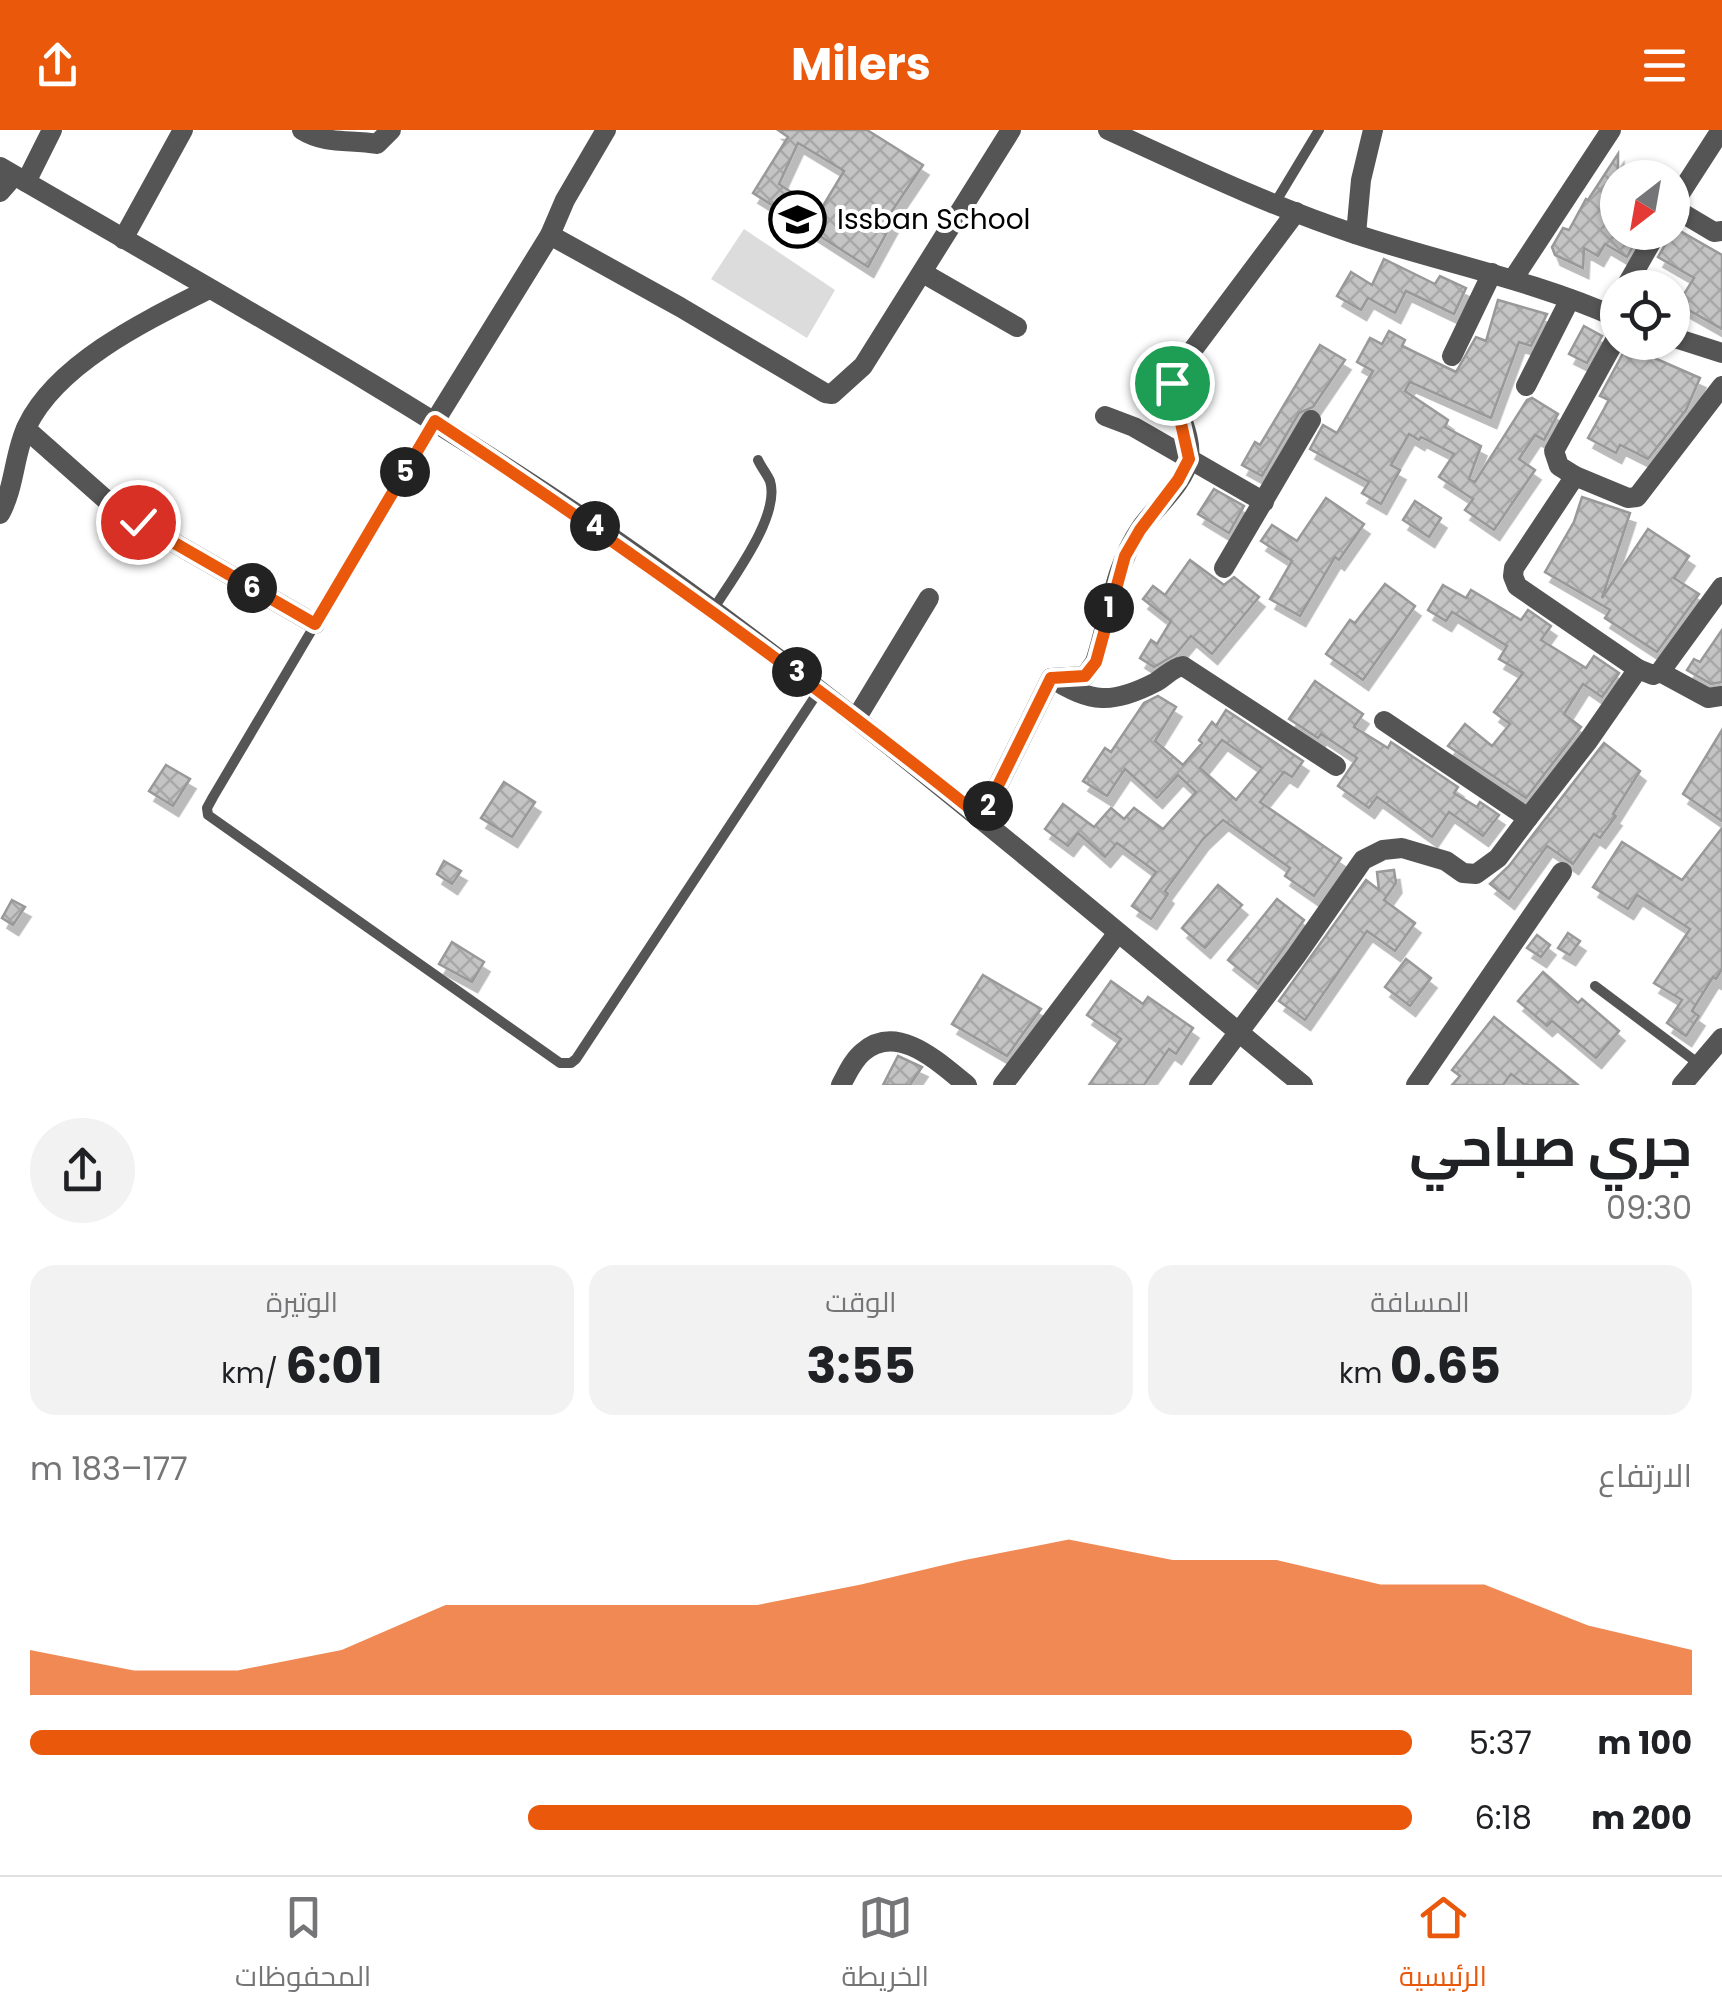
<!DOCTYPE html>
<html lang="ar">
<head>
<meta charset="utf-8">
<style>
  body { margin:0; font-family:Poppins,Cairo,sans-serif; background:#f2f2f2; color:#202124; direction:rtl; height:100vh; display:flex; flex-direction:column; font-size:38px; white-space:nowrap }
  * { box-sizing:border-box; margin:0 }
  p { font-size:32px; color:#757577 }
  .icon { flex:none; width:55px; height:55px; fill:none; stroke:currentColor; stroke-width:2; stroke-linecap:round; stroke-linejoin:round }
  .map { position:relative; height:955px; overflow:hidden; direction:ltr }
  .details { display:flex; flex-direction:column; background:#fff; flex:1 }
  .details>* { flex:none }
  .needle { width:65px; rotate:211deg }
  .fabs { position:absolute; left:1600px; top:30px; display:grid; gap:20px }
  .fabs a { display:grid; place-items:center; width:90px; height:90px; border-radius:50%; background:#fff; box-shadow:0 2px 8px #0004; font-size:50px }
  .pin { position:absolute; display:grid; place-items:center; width:85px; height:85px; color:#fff; margin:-42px; border:5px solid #fff; border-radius:50%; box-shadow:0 2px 10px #0007 }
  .km { position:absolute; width:50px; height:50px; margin:-25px; border-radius:50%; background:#222; color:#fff; font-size:28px; line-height:50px; text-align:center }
  .round { display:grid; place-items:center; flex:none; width:105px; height:105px; border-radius:52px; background:#f2f2f2 }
  .overview { display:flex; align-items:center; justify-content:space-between; height:170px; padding:0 30px }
  h1 { font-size:55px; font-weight:700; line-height:75px }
  .metrics { display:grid; grid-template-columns:repeat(3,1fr); gap:15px; height:170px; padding:10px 30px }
  .metrics div { display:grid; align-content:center; border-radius:25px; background:#f2f2f2; text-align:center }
  .metrics b { font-size:50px; font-weight:700 }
  .metrics small { font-size:28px; font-weight:400 }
  .metrics p { font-size:28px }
  .chart { height:280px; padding:20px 30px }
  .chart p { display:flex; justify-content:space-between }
  .chart svg { width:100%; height:180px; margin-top:10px; fill:#ea580c; opacity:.7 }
  ul { padding:0 30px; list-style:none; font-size:32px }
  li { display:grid; grid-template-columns:160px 120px 1fr; align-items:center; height:75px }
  li i { height:25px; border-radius:12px; background:#ea580c }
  header { display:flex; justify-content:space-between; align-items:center; height:130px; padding:0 30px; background:#ea580c; color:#fff; font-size:45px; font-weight:700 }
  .dock { display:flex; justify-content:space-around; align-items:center; height:140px; border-top:2px solid #e0e0e0; background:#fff; font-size:28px; color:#757577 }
  .dock a { display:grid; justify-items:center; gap:5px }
  .dock .on { color:#ea580c }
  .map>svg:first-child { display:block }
  .grass { fill:#dcdcdc }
  .building { fill:url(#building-cross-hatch); stroke:#999; stroke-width:2.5; fill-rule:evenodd; filter:url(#shadow) }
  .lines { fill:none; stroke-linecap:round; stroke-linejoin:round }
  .service { stroke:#555; stroke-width:10 }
  .minor { stroke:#555; stroke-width:20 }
  .route-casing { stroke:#fff; stroke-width:20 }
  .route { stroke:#ea580c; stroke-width:12 }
  .labels { text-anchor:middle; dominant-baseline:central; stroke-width:8; stroke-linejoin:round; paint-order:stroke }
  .poi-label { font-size:28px; fill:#000; stroke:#fff; text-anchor:start }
</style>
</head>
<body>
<header><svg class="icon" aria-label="menu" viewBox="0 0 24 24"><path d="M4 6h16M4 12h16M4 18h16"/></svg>Milers<svg class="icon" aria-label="share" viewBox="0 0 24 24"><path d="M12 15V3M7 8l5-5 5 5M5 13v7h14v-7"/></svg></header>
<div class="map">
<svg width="1722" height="955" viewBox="0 0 1722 955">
  <defs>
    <pattern id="building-cross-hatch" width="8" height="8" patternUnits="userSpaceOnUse" patternTransform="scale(2.5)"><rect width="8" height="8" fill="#c4c4c4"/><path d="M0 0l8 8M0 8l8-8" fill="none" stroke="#a7a7a7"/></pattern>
    <filter id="shadow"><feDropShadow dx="5.5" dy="10" stdDeviation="0" flood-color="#0004"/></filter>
  </defs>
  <rect width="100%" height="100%" fill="#fff"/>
  <!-- grass -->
  <path class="grass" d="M744,99l91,61 -28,48 -96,-59z"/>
  <!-- building -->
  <g class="building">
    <path d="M778,0h89l56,35 -37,55 6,3 -24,44 -115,-74 35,-56zM798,13l46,28 -24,40 -41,-27z"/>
    <path d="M1618,24v78h23l-14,25 -22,-13 -7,12 -14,-8 -1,20 -28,-13 -3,-8 11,-19 6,2 17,-31 2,1z"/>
    <path d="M1675,98l47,27v74l-44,-25 16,-26 -36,-21z"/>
    <path d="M1384,129l51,25 5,-8 26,12 -12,26 -48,-23 -11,22 -27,-15 -7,12 -24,-14 14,-24 21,13z"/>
    <path d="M1498,170l49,14 -16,32 -12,-4 -28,76 -81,-36 -5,9 43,29 -3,7 36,19 -12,33 6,3 52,-82 5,-2 26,16 -14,26 -9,-5 -16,24 16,11 -41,60 -29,-20 8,-11 -34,-22 15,-23 -33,-17 -2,3 -10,-6 -18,31 9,5 -19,34 -19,-11 7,-11 -59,-33 13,-24 14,8 36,-62 -16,-9 13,-24 12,6 7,-13 16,9 -3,6 54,26 20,-35 10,4z"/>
    <path d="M1584,196l18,10 -15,27 -18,-9z"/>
    <path d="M1320,215l25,15 -32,47 -14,6 -37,63 -20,-11 13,-23 5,3z"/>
    <path d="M1627,216l73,32 -14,32 -38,49 -28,-14 -4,8 -28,-15 21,-38 -9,-4z"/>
    <path d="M1214,359l30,17 -15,27 -31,-19z"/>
    <path d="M1582,367l48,16 -28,85 46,-69 41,27 -15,22 25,16 -42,58 -52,-34 5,-8 -65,-38 29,-50z"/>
    <path d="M1326,368l38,26 -25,36 -4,-3 -35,59 -30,-17 22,-38 -31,-20 11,-16 25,16z"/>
    <path d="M1415,371l26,17 -12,19 -26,-17z"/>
    <path d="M1190,430l34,25 10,-8 25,20 -47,57 -21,-18 -15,18 -22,13 -14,-9 11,-18 6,4 14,-23 -28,-22 10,-13 12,9z"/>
    <path d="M1385,454l30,22 -52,74 -37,-26 24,-34 5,3z"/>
    <path d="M1443,455l23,13 5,-8 50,30 7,-10 23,16 -10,14 45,28 8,-12 25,17 -17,24 -19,-13 -19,30 17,13 -55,71 -78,-52 17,-22 27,22 18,-22 -16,-12 29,-39 -24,-14 8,-13 -55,-34 -6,9 -18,-11z"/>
    <path d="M1722,500v52l-11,2 -24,-14 7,-11 6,3z"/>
    <path d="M1315,551l48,33 -9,13 34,21 3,-6 67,45 -4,6 23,14 3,-5 19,13 -16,21 -34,-24 -17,25 -55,-40 -8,11 -31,-22 19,-28 -36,-24 -3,4 -29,-19z"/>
    <path d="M1158,566l18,11 -21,34 28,24 19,-22 -3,-3 13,-18 4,4 10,-16 77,51 -11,16 -8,-5 -24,30 81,56 -27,38 -29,-20 5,-8 -67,-48 -20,19 -38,52 3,3 -17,25 -19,-13 24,-34 -39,-29 -12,14 -27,-24 -10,13 -23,-17 18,-25 31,23 17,-19 13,11 10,-11 29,21 33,-37 -18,-17 -21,23 -32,-29 -18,27 -24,-15 22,-33 6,4 33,-49zM1222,610l40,28 -26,32 -36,-32z"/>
    <path d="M1722,600v91l-39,-27z"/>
    <path d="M1604,613l36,28 -27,43 3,2 -16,22 -6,-4 -21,30 -26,-18 -38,53 -19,-15 19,-18z"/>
    <path d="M166,635l24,14 -17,27 -24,-15z"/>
    <path d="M504,652l31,20 -23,35 -31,-19z"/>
    <path d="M1722,698v141l-6,10 -3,-2 -21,34 7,5 -13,20 -19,-13 15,-23 -28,-17 36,-54 -53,-34 -9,14 -35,-22 29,-45 60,38z"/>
    <path d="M444,731l17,10 -9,13 -15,-10z"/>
    <path d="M1394,740l2,13 -12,17 31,23 -20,28 -28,-20 -62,89 -26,-19 87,-121 13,10 -2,-18z"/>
    <path d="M1218,755l24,20 -37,43 -23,-20z"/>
    <path d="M1277,769l27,21 -46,64 -30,-24z"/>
    <path d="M12,770l13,7 -12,18 -11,-7z"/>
    <path d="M1568,803l12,8 -10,14 -12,-7z"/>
    <path d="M1537,805l13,10 -9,12 -14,-9z"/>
    <path d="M452,812l32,20 -12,20 -33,-18z"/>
    <path d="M1406,829l25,19 -21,28 -25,-19z"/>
    <path d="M1543,842l35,31 4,-4 37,32 -23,27 -44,-37 -5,5 -29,-25z"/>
    <path d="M983,845l58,34 -34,47 -55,-32z"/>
    <path d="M1111,851l32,23 5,-7 45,31 -17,26 -7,-5 -25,36h-55l32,-46 -34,-24z"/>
    <path d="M1494,887l47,38 37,30h-53l-14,-11 -8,11h-51l8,-9 -8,-6z"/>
    <path d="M898,926l24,11 -12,18h-27z"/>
  </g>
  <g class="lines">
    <!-- service -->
    <g class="service">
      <path d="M1275,73l44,-73"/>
      <path d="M435,292l-222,375 -6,11 1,7 352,248h11l5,-4 244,-370"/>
      <path d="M713,480c18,-30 68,-94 57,-129 -3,-7 -9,-14 -12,-21"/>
      <path d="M1595,856l104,78"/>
    </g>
    <!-- minor -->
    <g class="minor">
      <path d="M302,0c24,15 49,9 75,14l14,-14"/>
      <path d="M1108,0c81,37 162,76 247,104 88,29 178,46 263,84"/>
      <path d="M0,37c206,120 415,235 611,370 243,168 464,362 692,548"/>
      <path d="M26,52l26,-52"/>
      <path d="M0,62l14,-16"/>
      <path d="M1672,76l49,-76"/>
      <path d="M1672,77l42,25 8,-1"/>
      <path d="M1356,104l5,-54 12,-50"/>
      <path d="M550,105l130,72 145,86 7,1 31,-28 148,-236"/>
      <path d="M123,109l60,-109"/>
      <path d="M923,143l94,54"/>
      <path d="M1513,149l98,-149"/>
      <path d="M1625,158l32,-56"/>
      <path d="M1672,207l50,16"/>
      <path d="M1452,226l40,-83"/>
      <path d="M1526,256l44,-87"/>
      <path d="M1722,256l-85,111 -9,1 -53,-22 -61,92 -1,8 4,10 121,83 15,6 7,-3 62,-85"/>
      <path d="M1105,286l29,11 130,75"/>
      <path d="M435,291l115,-186 15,-35 41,-70"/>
      <path d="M26,299l78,69 34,24 177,102"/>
      <path d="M1575,346l-16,-10 -5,-15 64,-116"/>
      <path d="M0,384c15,-27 14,-61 27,-88 31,-64 122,-107 182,-137"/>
      <path d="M1224,438l87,-148"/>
      <path d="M1660,542l48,26 14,-2"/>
      <path d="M1051,548c40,25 61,27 105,4 10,-6 16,-14 27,-16l153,100"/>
      <path d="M857,587l72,-119"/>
      <path d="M1384,591l144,97 60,-77 50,-72"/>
      <path d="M982,688l69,-140 34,-2 10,-14c15,-45 18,-93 45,-133 14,-21 45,-45 49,-71 4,-27 -21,-59 -15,-83l122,-163"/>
      <path d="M841,955c6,-11 12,-25 22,-33 35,-30 76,11 104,33"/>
      <path d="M1003,955l114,-151"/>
      <path d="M1199,955l97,-129 67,-96 20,-10 19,-2 44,13 17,12 13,1 22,-16 30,-40"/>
      <path d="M1416,955l146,-213"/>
      <path d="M1682,955l40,-47"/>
    </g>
  </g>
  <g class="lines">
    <defs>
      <path id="route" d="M138,392l177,102 120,-203c191,126 370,254 547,397l69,-140 34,-2 11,-14 29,-106 15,-26 38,-50 11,-21 -17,-76"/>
    </defs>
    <!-- route casing -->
    <use href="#route" class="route-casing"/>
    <!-- route -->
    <use href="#route" class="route"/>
  </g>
  <!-- icons -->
  <defs>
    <symbol id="school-ring" viewBox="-11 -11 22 22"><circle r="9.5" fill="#fff" stroke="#000" stroke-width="1.5"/><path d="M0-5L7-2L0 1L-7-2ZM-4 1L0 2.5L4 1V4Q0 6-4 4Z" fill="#000"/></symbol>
  </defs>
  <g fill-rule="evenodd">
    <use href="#school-ring" x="766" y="58" width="63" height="63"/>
  </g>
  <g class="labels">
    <!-- poi labels -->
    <g class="poi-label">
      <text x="837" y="89">Issban School</text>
    </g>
  </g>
</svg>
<div class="fabs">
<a><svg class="needle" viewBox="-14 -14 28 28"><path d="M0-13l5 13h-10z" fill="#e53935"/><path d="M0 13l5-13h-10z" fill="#757577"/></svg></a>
<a><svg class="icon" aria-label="locate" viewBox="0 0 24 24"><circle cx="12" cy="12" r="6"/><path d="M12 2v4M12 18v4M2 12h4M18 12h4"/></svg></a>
</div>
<div class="pin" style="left:1172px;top:253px;background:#1e9e55"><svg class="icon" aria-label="arrive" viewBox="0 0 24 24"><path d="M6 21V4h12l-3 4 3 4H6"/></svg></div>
<div class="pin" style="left:138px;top:392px;background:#d93025"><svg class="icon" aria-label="check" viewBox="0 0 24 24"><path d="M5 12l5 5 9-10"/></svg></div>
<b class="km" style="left:1109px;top:478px">1</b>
<b class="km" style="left:988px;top:676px">2</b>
<b class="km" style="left:797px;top:542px">3</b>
<b class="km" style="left:595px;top:396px">4</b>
<b class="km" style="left:405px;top:342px">5</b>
<b class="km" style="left:252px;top:458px">6</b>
</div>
<section class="details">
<div class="overview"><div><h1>جري صباحي</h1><p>09:30</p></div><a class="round"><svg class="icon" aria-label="share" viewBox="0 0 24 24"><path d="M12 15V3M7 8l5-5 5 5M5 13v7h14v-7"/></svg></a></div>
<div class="metrics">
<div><p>المسافة</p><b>0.65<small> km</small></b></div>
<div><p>الوقت</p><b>3:55</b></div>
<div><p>الوتيرة</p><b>6:01<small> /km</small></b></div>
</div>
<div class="chart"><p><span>الارتفاع</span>177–183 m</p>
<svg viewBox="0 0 160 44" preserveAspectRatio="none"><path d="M0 44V33L10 38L20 38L30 33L40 22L50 22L60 22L70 22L80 17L90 11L100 6L110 11L120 11L130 17L140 17L150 27L160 33V44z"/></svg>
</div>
<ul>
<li><b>100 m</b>5:37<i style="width:100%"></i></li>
<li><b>200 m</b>6:18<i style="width:64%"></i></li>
</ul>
</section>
<nav class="dock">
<a class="on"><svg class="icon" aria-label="home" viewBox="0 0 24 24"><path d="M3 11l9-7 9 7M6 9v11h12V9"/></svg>الرئيسية</a>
<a><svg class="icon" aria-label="map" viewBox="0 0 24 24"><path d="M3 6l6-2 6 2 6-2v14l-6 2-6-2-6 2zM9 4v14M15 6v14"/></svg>الخريطة</a>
<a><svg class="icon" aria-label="saved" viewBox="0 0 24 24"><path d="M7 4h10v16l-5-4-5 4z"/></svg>المحفوظات</a>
</nav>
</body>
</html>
